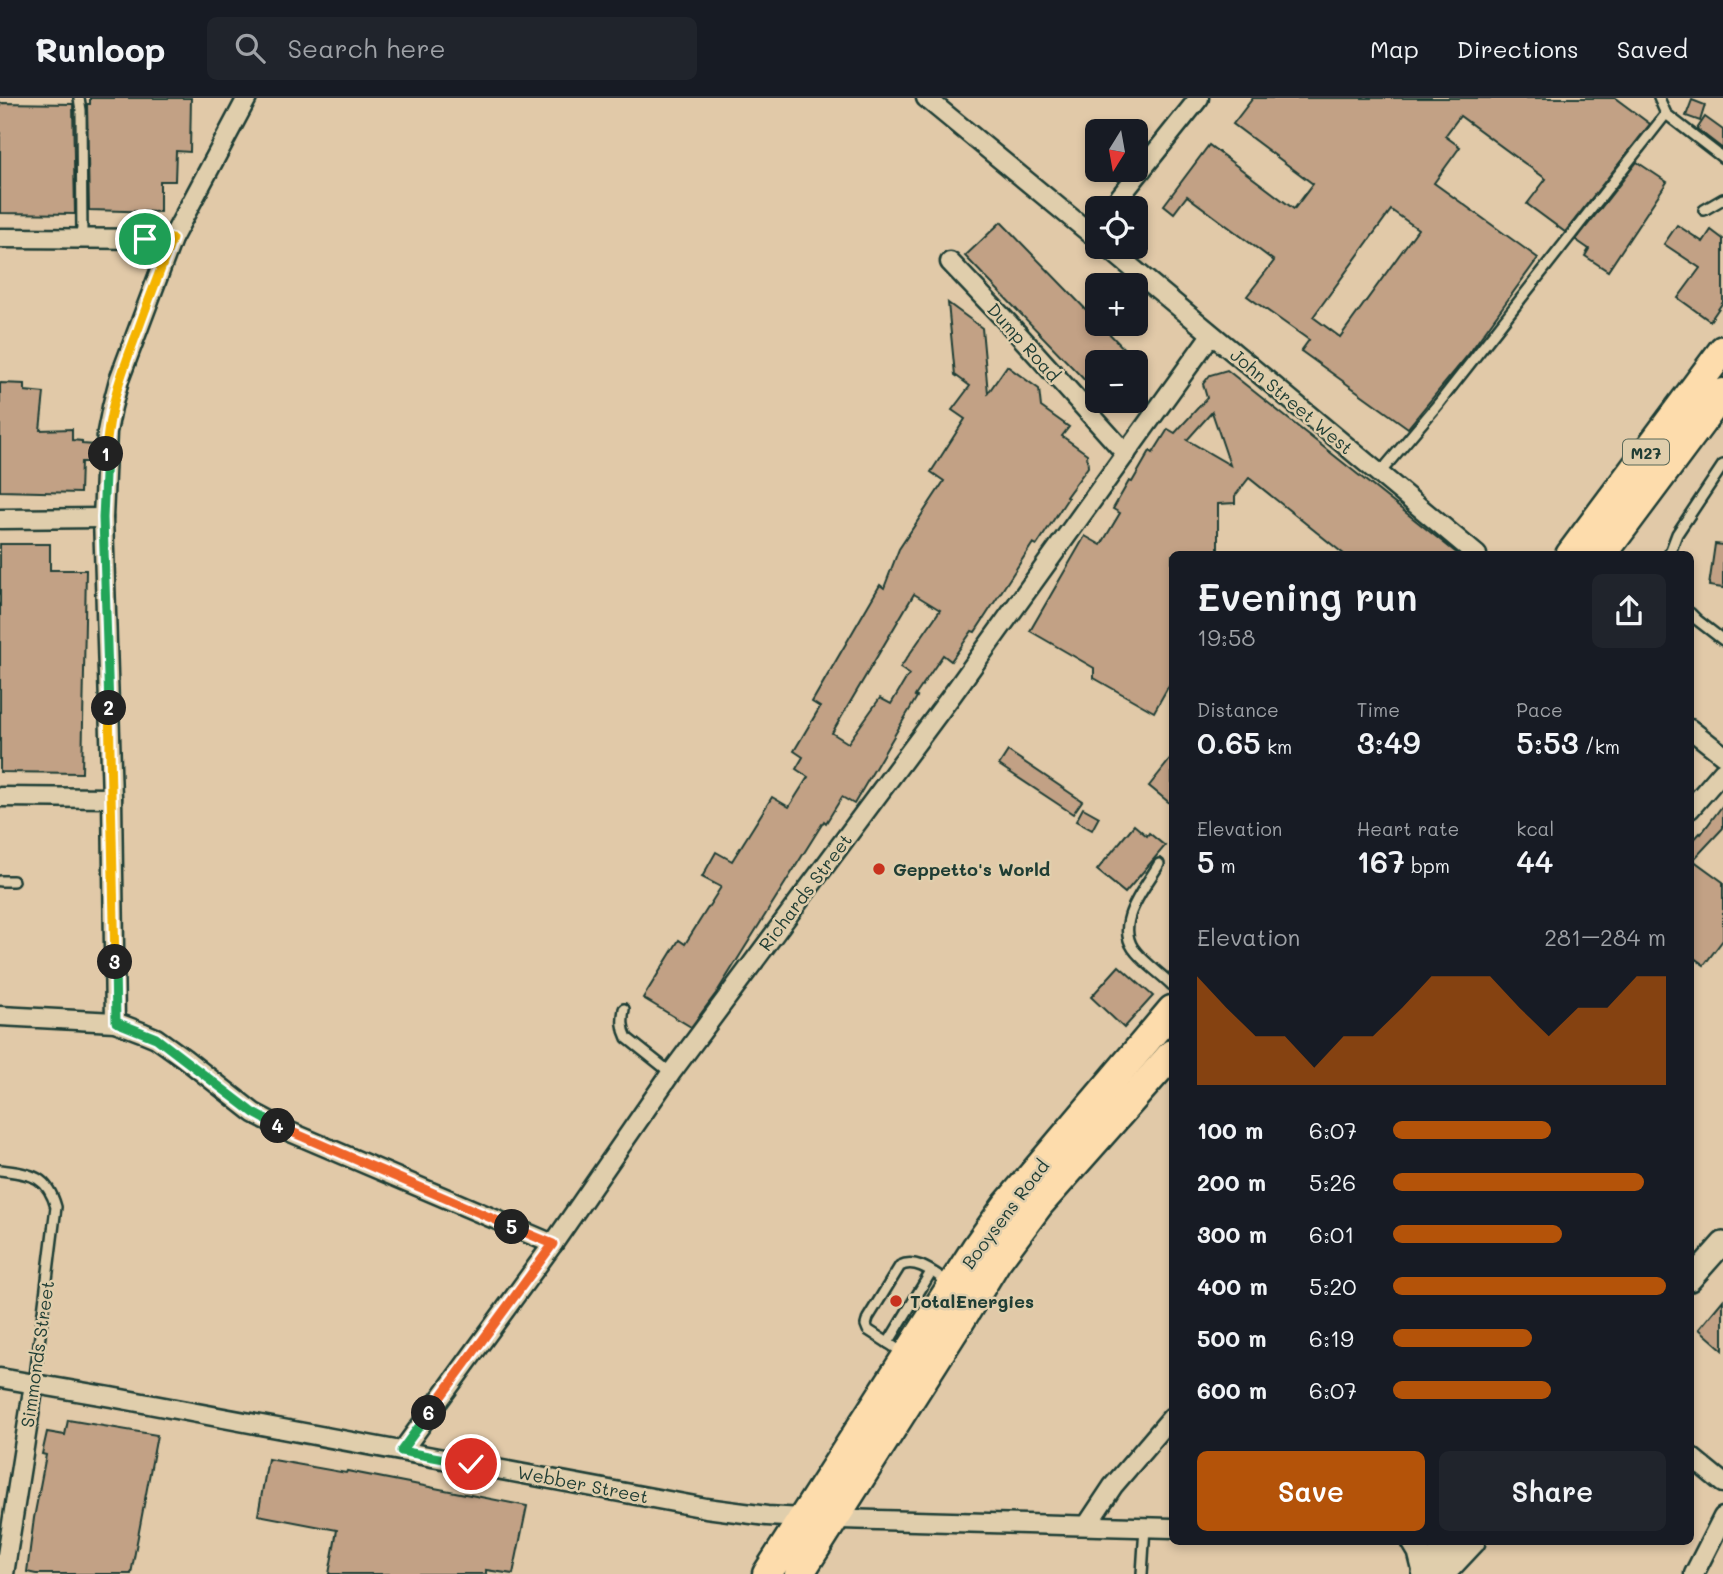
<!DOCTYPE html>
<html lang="en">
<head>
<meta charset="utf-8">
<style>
  body { margin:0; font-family:Mali,sans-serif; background:#20242c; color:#f1f3f6; height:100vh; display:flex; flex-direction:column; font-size:26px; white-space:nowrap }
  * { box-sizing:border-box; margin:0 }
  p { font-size:23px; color:#9ea1a6 }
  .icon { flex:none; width:38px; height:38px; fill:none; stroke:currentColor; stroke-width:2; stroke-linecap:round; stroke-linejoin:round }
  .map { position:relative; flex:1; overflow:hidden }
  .details { position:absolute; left:1169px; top:453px; width:525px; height:994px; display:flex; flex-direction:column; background:#171b24; border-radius:10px; box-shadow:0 4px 10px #0003 }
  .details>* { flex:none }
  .needle { width:46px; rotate:191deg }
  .buttons { position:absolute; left:1085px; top:21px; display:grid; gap:14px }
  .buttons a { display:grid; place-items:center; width:63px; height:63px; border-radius:10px; background:#171b24; box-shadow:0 4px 10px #0003; font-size:35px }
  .pin { position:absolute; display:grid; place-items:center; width:60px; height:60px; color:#fff; margin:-30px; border:4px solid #fff; border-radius:50%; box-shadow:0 2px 7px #0007 }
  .km { position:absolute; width:35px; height:35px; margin:-18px; border-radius:50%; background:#222; color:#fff; font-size:19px; line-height:35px; text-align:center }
  .round { display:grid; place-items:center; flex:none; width:74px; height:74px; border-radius:10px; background:#20242c }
  .head { display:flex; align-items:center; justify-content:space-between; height:119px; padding:0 28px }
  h1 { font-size:38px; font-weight:600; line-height:52px }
  .figures { display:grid; grid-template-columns:repeat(3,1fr); gap:10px; height:119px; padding:7px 28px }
  .figures div { display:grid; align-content:center }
  .figures b { font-size:30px; font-weight:600 }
  .figures small { font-size:19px; font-weight:400 }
  .figures p { font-size:19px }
  .chart { height:196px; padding:14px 28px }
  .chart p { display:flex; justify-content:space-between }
  .chart svg { width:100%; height:126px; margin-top:7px; fill:#b45309; opacity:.7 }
  .action { display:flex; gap:14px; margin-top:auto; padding:14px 28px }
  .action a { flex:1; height:80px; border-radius:10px; background:#b45309; color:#fff; font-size:28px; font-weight:600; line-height:80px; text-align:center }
  .action a+a { background:#20242c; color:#f1f3f6 }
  ul { padding:0 28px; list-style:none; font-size:23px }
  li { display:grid; grid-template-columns:112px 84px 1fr; align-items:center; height:52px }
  li i { height:18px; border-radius:9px; background:#b45309 }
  header { display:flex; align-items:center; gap:42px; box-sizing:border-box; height:98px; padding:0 35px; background:#171b24; border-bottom:2px solid #363941 }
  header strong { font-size:33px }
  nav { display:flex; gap:38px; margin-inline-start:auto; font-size:24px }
  .search { width:490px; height:63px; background:#20242c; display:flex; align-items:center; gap:18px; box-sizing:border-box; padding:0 24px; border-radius:10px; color:#9ea1a6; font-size:26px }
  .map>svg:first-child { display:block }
  .building { fill:#c2a185; stroke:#1f3d34; stroke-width:2; fill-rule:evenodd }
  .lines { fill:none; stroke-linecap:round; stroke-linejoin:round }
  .service-casing { stroke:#1f3d34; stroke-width:14 }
  .minor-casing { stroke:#1f3d34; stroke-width:23 }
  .tertiary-casing { stroke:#1f3d34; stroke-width:26 }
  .primary-casing { stroke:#1f3d34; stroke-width:33 }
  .service { stroke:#e0ceac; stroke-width:9 }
  .minor { stroke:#e0ceac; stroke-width:18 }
  .tertiary { stroke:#e0ceac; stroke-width:21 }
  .primary { stroke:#fddcac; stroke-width:28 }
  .split-1-casing { stroke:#fff; stroke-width:14 }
  .split-2-casing { stroke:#fff; stroke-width:14 }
  .split-3-casing { stroke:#fff; stroke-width:14 }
  .split-4-casing { stroke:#fff; stroke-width:14 }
  .split-5-casing { stroke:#fff; stroke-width:14 }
  .split-6-casing { stroke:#fff; stroke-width:14 }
  .split-7-casing { stroke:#fff; stroke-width:14 }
  .split-1 { stroke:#f5b400; stroke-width:9 }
  .split-2 { stroke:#22a559; stroke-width:9 }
  .split-3 { stroke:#f5b400; stroke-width:9 }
  .split-4 { stroke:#22a559; stroke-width:9 }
  .split-5 { stroke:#f0652b; stroke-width:9 }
  .split-6 { stroke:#f0652b; stroke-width:9 }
  .split-7 { stroke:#22a559; stroke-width:9 }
  .poi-dot { fill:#c8321e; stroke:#e0ceac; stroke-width:2.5 }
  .labels { text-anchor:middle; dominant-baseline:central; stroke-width:5; stroke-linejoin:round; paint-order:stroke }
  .shield { fill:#e0ceac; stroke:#596858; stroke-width:2 }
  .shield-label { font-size:16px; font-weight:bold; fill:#1f3d34 }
  .street-label { font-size:18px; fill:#1f3d34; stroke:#e0ceac }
  .poi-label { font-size:18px; font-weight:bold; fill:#1f3d34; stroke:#e0ceac; text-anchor:start }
</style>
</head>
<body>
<header>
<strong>Runloop</strong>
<div class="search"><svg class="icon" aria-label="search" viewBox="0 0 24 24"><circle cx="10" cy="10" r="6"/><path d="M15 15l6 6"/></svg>Search here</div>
<nav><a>Map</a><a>Directions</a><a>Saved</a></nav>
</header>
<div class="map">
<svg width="1723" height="1476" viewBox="0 0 1723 1476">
  <rect width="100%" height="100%" fill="#e1c9a8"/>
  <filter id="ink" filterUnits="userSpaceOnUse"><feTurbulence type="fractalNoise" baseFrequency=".0143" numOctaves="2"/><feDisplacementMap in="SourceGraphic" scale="14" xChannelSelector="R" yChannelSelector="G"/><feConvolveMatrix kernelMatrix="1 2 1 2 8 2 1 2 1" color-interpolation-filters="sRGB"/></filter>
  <g filter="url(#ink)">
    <!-- building -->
    <g class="building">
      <path d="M90,0h101l-1,54 -14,-1 -1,30h-15v31l-71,-2 -2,-106h3z"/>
      <path d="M1253,0h362l35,26 -85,108 -38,-28 19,-25 -86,-63 -15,20 15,11 -26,36 104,75 -70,97 -60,73 -107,-77 8,-11 -62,-44 27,-35 -87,-65 -13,17 -10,-8 45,-60 85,64 19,-25 -80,-60zM1391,112l27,19 -78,108 -27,-20z"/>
      <path d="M1692,2l13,5 -5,16 -14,-5z"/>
      <path d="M0,5l73,1 2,110 -75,-1z"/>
      <path d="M1705,19l18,13v19l-26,-20z"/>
      <path d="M1637,64l30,20 -59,89 -23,-15 4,-7 -13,-9z"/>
      <path d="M1001,124l96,99v3h3l37,38h-40v31l-132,-137z"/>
      <path d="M1677,127l26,17 8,-12 12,9v63l-13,19 -32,-23 22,-30 -36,-24z"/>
      <path d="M948,205l34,25 6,65 19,-27 32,23 2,18 28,20 -7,9 25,18 1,13 -22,30 2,1 -31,47 -4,-2 -58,89 -3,-1 -21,30 -8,-6 -28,41 2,1 -63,107 -12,-7 -16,26 -2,-2 -107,171 -26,35 -48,-29 36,-58 6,4 36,-57 -19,-10 14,-25 16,9 40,-64 17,10 19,-30 -12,-8 7,-12 -9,-6 26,-44 -8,-5 68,-117 4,3 15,-39 45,-68 -13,-9 34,-53 -13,-9 18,-24 -15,-11zM914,496l26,16 -40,58 9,6 -18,30 -11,-6 -32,45 -16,-10z"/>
      <path d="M1227,272l232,185h-114l-96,-77 -14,18v7l-17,1v51h-46v125l-18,32 -60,-34v-10l-64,-37 55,-95 16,9 19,-32 -7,-4 16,-28 3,1 18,-31 3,2 15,-24 7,4 32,-35 -4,-14 7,-9zM1212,314l18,53 -43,-25z"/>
      <path d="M0,285l25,1v7l19,2 -4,37 32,-1v11l10,1v3l13,1 -1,17h-13l-1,31 -80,-2z"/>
      <path d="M0,446h50v26h36l-4,203 -82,-1z"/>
      <path d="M1715,446l8,1v43l-14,-2z"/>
      <path d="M1008,653l74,50 -9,13 -74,-49z"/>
      <path d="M1172,659v48l-23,-19z"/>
      <path d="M1723,707v23l-30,32 30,22v58l-19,25 -14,-10v-111l10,-11 1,1z"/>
      <path d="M1083,710l16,9 -7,13 -16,-9z"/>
      <path d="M1134,727l13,11 2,-3 16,13 -40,47 -28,-23z"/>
      <path d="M1119,868l34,30 -29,32 -33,-31z"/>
      <path d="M1723,1202v50l-24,-21z"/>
      <path d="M68,1322l89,15 -26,139h-95l-9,-2 7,-54 12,-63 -4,-1 5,-22 18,3z"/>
      <path d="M268,1361l78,14 1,-2 180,35 -14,68 -27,-4v4h-157l8,-44 -79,-15z"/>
    </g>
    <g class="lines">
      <defs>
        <g id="service">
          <path d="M79,0l2,12 1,128"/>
          <path d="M1659,0l7,16 57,44"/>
          <path d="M1704,112l19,-11"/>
          <path d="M1379,376l60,-71 227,-289"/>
          <path d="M1669,457l8,-21 46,-69"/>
          <path d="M1690,515l7,7 26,20"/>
          <path d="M1159,766c-14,24 -47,61 -23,88 10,12 25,22 36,33"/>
          <path d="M0,783h13"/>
          <path d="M624,911c-2,11 -2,19 3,29l44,35"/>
          <path d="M0,1072c29,4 47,4 56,37l-22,177"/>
          <path d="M888,1245l43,-71"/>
          <path d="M905,1256l-37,-24 -2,-5 2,-7 32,-52c17,-9 36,9 51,18"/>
          <path d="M1142,1476l3,-47"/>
        </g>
        <g id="minor">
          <path d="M926,0l171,141"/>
          <path d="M1111,110l88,-110"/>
          <path d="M0,140l172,1"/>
          <path d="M1107,149l370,308"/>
          <path d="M950,164l59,62 117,130"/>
          <path d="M0,421l103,-1"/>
          <path d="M1690,631l33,26"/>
          <path d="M0,699l112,1"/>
          <path d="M1690,711l33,-38"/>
          <path d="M0,918l115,6 29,11 12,5 28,20 70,55 34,18 265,113"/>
          <path d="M115,924l-3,-224 -9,-280 4,-86 5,-25 7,-27 53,-141 75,-141"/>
          <path d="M0,1280l111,19 595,111 61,8 36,2 369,10"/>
          <path d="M402,1353l151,-207 118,-171 281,-378 259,-360"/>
          <path d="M1690,1358l33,27"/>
          <path d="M1087,1427l26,-39 59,-69"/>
          <path d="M4,1476l30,-190"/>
          <path d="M1694,1476l29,-57"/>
        </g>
        <g id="tertiary">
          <path d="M1690,1182l33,-37"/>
          <path d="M1413,1444l6,10 5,20"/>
          <path d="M1423,1476l26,-32"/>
          <path d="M1444,1476l30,-32"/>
        </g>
        <g id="primary">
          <path d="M1570,457l153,-205"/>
          <path d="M1602,457l121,-162"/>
          <path d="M767,1476l209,-326 31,-43 165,-195"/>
          <path d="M799,1476l161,-253 36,-59 44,-59 132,-149"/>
        </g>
      </defs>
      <!-- service casing -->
      <use href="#service" class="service-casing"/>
      <!-- minor casing -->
      <use href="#minor" class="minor-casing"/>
      <!-- tertiary casing -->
      <use href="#tertiary" class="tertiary-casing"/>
      <!-- primary casing -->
      <use href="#primary" class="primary-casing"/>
      <!-- service -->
      <use href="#service" class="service"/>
      <!-- minor -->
      <use href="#minor" class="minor"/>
      <!-- tertiary -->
      <use href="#tertiary" class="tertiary"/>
      <!-- primary -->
      <use href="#primary" class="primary"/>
    </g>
  </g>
  <g class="lines" filter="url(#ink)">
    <defs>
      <path id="split-1" d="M106,356c2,-45 16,-82 32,-124 11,-31 23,-61 34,-91h-27"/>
      <path id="split-2" d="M106,356l-3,64 6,190"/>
      <path id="split-3" d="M109,610l6,254"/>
      <path id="split-4" d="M115,864l1,60 40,16 98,75 24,13"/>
      <path id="split-5" d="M278,1028l234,101"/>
      <path id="split-6" d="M429,1315l124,-169 -41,-17"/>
      <path id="split-7" d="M429,1315l-28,38 70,13"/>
    </defs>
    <!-- split-1 casing -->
    <use href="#split-1" class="split-1-casing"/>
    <!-- split-2 casing -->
    <use href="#split-2" class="split-2-casing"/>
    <!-- split-3 casing -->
    <use href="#split-3" class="split-3-casing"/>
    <!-- split-4 casing -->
    <use href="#split-4" class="split-4-casing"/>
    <!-- split-5 casing -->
    <use href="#split-5" class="split-5-casing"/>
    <!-- split-6 casing -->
    <use href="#split-6" class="split-6-casing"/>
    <!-- split-7 casing -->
    <use href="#split-7" class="split-7-casing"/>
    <!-- split-1 -->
    <use href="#split-1" class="split-1"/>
    <!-- split-2 -->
    <use href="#split-2" class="split-2"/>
    <!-- split-3 -->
    <use href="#split-3" class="split-3"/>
    <!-- split-4 -->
    <use href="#split-4" class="split-4"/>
    <!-- split-5 -->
    <use href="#split-5" class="split-5"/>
    <!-- split-6 -->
    <use href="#split-6" class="split-6"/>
    <!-- split-7 -->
    <use href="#split-7" class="split-7"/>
  </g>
  <!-- markers -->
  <g class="poi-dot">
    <circle cx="879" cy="771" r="7"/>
    <circle cx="896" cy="1203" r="7"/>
  </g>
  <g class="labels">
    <!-- shield labels -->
    <rect class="shield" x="1623" y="341.5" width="46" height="25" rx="5"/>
    <g class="shield-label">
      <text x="1646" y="354">M27</text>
    </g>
    <!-- street labels -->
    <g class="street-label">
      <text transform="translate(1024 244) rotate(48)">Dump Road</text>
      <text transform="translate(1292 303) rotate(40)">John Street West</text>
      <text transform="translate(805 794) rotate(-53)">Richards Street</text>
      <text transform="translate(1005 1116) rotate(-53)">Booysens Road</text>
      <text transform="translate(37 1256) rotate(-82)">Simmonds Street</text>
      <text transform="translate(583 1386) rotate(11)">Webber Street</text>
    </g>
    <!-- poi labels -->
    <g class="poi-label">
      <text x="893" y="771">Geppetto's World</text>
      <text x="910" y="1203">TotalEnergies</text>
    </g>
  </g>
</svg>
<div class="buttons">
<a><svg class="needle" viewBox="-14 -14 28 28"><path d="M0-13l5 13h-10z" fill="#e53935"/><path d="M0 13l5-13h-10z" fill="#9ea1a6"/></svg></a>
<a><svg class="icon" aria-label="locate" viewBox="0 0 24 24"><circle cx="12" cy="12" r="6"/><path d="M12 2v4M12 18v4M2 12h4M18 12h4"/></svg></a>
<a>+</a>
<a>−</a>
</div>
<div class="pin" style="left:145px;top:141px;background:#1e9e55"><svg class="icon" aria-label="arrive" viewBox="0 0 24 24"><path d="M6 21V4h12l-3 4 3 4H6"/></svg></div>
<div class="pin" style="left:471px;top:1366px;background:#d93025"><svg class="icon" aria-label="check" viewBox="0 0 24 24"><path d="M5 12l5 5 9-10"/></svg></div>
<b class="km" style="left:106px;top:356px">1</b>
<b class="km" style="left:109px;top:610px">2</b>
<b class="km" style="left:115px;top:864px">3</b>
<b class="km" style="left:278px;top:1028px">4</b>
<b class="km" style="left:512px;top:1129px">5</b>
<b class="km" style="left:429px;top:1315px">6</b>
<section class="details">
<div class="head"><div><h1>Evening run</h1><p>19:58</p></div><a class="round"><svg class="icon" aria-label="share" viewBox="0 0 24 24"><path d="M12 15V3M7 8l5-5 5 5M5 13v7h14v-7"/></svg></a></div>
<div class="figures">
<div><p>Distance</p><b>0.65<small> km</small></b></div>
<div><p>Time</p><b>3:49</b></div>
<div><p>Pace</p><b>5:53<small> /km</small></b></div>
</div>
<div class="figures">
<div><p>Elevation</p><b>5<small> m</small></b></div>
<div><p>Heart rate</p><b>167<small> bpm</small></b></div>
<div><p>kcal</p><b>44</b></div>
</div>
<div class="chart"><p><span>Elevation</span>281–284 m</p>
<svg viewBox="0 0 160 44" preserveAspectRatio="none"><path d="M0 44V6L10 17L20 27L30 27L40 38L50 27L60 27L70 17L80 6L90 6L100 6L110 17L120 27L130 17L140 17L150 6L160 6V44z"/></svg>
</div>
<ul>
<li><b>100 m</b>6:07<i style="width:58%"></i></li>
<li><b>200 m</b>5:26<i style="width:92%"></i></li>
<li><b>300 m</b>6:01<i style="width:62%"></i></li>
<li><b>400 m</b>5:20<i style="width:100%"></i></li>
<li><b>500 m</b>6:19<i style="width:51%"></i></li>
<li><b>600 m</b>6:07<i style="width:58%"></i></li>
</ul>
<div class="action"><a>Save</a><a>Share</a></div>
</section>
</div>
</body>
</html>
